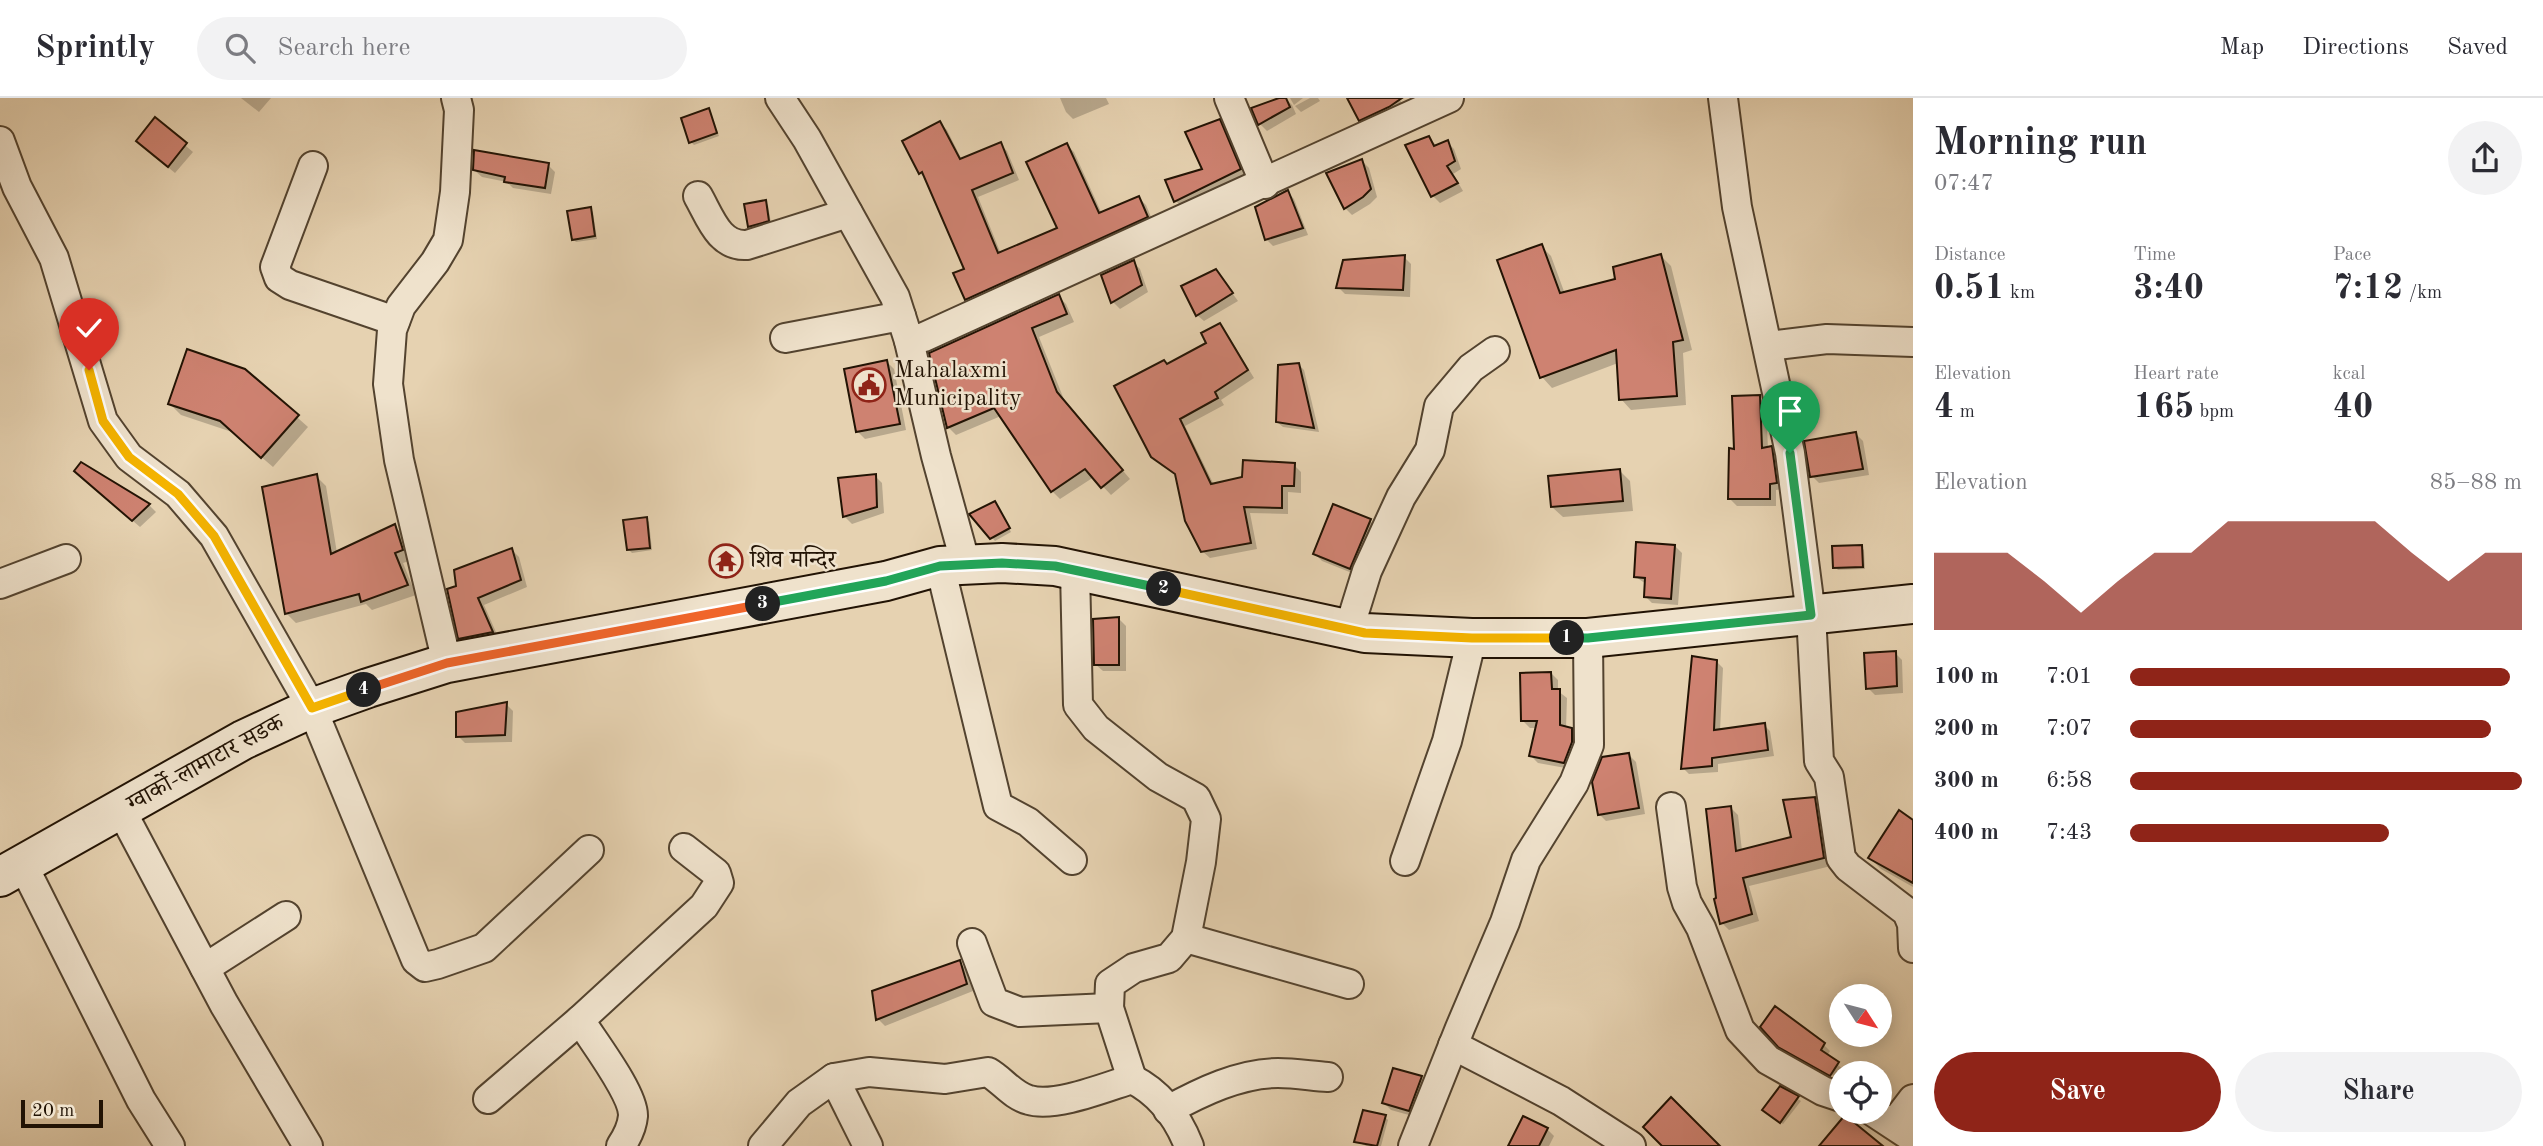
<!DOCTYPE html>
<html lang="en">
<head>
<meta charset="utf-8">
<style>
  body { margin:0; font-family:"Old Standard TT","Noto Serif Devanagari",serif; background:#f2f2f3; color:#2b2b33; height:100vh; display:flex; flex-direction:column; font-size:26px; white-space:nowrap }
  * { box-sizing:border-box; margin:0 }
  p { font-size:23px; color:#7c7c81 }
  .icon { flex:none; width:38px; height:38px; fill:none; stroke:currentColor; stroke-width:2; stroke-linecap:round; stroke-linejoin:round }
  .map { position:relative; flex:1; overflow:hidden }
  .drawer { display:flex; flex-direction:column; background:#fff; width:630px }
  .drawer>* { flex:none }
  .needle { width:46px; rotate:126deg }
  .buttons { position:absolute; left:1829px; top:886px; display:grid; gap:14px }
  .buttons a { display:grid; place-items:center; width:63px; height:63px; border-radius:50%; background:#fff; box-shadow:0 4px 18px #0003; font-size:35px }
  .scale { position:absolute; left:21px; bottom:18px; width:82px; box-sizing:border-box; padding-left:7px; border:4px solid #221304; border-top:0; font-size:19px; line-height:24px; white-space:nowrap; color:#221304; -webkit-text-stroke:5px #efe2cc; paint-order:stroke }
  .pin { position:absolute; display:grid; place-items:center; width:60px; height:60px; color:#fff; margin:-72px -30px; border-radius:50% 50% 50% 0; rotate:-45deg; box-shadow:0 0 7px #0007 }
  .pin .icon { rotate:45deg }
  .km { position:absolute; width:35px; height:35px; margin:-18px; border-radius:50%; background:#222; color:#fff; font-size:19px; line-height:35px; text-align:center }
  .round { display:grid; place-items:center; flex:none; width:74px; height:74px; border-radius:37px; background:#f2f2f3 }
  .summary { display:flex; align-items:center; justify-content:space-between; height:119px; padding:0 21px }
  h1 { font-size:38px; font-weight:700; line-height:52px }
  .figures { display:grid; grid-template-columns:repeat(3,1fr); gap:10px; height:119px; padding:7px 21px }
  .figures div { display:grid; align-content:center }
  .figures b { font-size:35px; font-weight:700 }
  .figures small { font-size:19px; font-weight:400 }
  .figures p { font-size:19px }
  .chart { height:196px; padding:14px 21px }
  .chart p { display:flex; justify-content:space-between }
  .chart svg { width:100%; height:126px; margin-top:7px; fill:#8f2418; opacity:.7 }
  .cta { display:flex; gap:14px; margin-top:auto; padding:14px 21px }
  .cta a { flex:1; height:80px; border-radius:42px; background:#8f2418; color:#fff; font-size:28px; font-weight:700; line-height:80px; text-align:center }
  .cta a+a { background:#f2f2f3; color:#2b2b33 }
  ul { padding:0 21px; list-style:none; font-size:23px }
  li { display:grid; grid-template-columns:112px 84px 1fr; align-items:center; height:52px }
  li i { height:18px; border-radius:9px; background:#8f2418 }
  header { display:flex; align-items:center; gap:42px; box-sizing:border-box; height:98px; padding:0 35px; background:#fff; border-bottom:2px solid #e1e1e2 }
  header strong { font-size:33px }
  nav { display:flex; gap:38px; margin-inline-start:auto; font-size:24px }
  .search { width:490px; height:63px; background:#f2f2f3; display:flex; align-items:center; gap:18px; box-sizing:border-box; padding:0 24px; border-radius:38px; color:#7c7c81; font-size:26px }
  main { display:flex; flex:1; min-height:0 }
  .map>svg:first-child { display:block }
  .shadow { fill:#0003 }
  .building { fill:#ce8271; stroke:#221304; stroke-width:2 }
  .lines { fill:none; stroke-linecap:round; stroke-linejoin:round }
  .street-casing { stroke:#53432f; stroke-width:32 }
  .secondary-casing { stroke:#221304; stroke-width:42 }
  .street { stroke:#efe2cc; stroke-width:28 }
  .secondary { stroke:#efe2cc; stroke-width:38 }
  .split-1-casing { stroke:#fff; stroke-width:14 }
  .split-2-casing { stroke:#fff; stroke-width:14 }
  .split-3-casing { stroke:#fff; stroke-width:14 }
  .split-4-casing { stroke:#fff; stroke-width:14 }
  .split-5-casing { stroke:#fff; stroke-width:14 }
  .split-1 { stroke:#22a559; stroke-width:9 }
  .split-2 { stroke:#f5b400; stroke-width:9 }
  .split-3 { stroke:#22a559; stroke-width:9 }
  .split-4 { stroke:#f0652b; stroke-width:9 }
  .split-5 { stroke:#f5b400; stroke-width:9 }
  .labels { text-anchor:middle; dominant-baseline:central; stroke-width:5; stroke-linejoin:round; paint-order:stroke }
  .poi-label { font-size:24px; fill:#221304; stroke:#efe2cc; text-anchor:start }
  .street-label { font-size:24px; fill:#221304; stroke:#efe2cc }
</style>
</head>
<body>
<header>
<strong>Sprintly</strong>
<div class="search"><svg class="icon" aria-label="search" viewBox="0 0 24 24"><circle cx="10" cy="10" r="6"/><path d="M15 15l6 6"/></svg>Search here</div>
<nav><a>Map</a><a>Directions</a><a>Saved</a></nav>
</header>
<main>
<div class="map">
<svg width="1913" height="1048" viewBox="0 0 1913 1048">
  <rect width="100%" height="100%" fill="#e6d2b1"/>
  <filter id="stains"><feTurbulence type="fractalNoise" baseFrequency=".00286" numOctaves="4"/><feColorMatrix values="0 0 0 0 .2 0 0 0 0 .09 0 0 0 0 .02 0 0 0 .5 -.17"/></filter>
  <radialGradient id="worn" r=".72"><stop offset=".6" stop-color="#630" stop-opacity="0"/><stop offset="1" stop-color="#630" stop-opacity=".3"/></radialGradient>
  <!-- shadow -->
  <g class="shadow">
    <path d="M241,0h30l-12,14z"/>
    <path d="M1060,0h46l3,6 -36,15 -7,-7z"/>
    <path d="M1285,0l7,7 4,9 -29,17 -7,-7z"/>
    <path d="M1290,0h13l-9,7z"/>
    <path d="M1310,0h8l2,3 -19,11 -6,-6z"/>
    <path d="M1349,0h50l5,10 -36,19 -7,-7z"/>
    <path d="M708,12l11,26 -25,9 -3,-3z"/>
    <path d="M155,22l38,32 -18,21 -30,-25z"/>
    <path d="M1219,23l7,7 20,47 -64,32 -6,-6 29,-31z"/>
    <path d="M940,25l7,7 15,30 38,-16 7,7 12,29 -41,17 23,57 59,-25 7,-84 7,7 28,62 37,-16 7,7 8,19 -181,82 -7,-7v-29l-39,-90 -7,-7z"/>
    <path d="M1429,40l7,7 11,-3 7,7 7,20 -8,5 10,17 -23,12 -7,-7 -26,-50z"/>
    <path d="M1362,63l7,7 8,29 -7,7 -18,11 -7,-7z"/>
    <path d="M548,67l7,7 -4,22 -38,-6 -6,-6 -25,-5 -8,-7z"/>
    <path d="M1288,94l6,7 14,36 -35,11 -7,-7z"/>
    <path d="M765,104l3,3 3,18 -18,6 -3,-3z"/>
    <path d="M590,111l3,3 4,27 -21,3 -3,-3z"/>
    <path d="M1541,148l10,10 14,38 53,-14 43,-24 10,10 21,84 -9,3 3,52 -55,5 -10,-11 -3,-36 -66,25 -10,-11z"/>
    <path d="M1404,159l7,7 -1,33 -65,-3 -7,-7z"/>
    <path d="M1133,164l7,7 8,23 -28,17 -7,-7z"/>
    <path d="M1216,173l22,30 -34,20 -7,-6z"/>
    <path d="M1058,198l8,8 8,18 -35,15 26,65 65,77 -19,16 -17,-18 -34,22 -8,-8 -51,-75 -45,19 -8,-8z"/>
    <path d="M1219,227l7,7 28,46 -33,22 3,5 -39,21 29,59 80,-20 7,7v21l-13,-1v22l-38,-1 7,36 -47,9 -8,-7 -34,-185 41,-23z"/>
    <path d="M887,264l7,7 12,61 -41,9 -7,-7z"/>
    <path d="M1298,266l6,6 15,62 -36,-5 -6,-5z"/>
    <path d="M244,272l64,57 -35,40 -41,-35 -51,-17 -11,-11z"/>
    <path d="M1759,299l7,7 2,45 3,-1 7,7 5,34 -7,1v16h-39l-7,-7z"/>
    <path d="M1856,336l7,7 6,34 -50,8 -7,-7z"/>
    <path d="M82,366l67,41 7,7 -16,15 -57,-49z"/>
    <path d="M1620,373l10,10 3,30 -70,6 -11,-10z"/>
    <path d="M316,378l10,10 11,67 57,-27 10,9 8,25 -9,3 13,32 -44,15 -6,-6 -70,19 -10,-10z"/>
    <path d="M875,378l7,7 2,30 -32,11 -7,-7 -5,-37z"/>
    <path d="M995,405l16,29 -16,9 -23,-27z"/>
    <path d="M1334,408l36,15 7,7 -20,47 -35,-14 -7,-7z"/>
    <path d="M646,421l3,3 3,28 -20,3 -3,-3z"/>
    <path d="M1675,448l7,7 -4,52 -26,-2 -7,-7 1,-12 -10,-7z"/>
    <path d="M1861,449l3,3 1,19 -27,1 -3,-3z"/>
    <path d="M512,452l7,7 8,30 -43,18 15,34 -32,6 -7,-7 -2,-51z"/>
    <path d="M1119,521l7,7v45h-23l-8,-7z"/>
    <path d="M1895,555l7,7 1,33 -28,2 -7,-7z"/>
    <path d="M1716,563l7,7 -3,63 44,-6 6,6 4,25 -56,8v8l-29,2 -6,-6z"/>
    <path d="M1551,575l7,7v11l9,7 -1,30 5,1 8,8 -8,32 -33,-6 -7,-7 6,-28h-7l-7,-7z"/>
    <path d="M506,606l7,7 -1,31 -47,1 -7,-7z"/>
    <path d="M1629,657l7,7 9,52 -39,7 -7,-7z"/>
    <path d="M1814,701l8,7 9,60 -82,20 10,35 -30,9 -7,-7 9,-115 7,7 4,36 51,-13z"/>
    <path d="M1913,725v64l-32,-18 -11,-11z"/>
    <path d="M959,864l7,7 7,22 -88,35 -7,-7z"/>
    <path d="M1779,947h45l6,6 -3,5 17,14 -6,8z"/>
    <path d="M1421,979l7,7 -12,33 -25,-7 -7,-7z"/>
    <path d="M1780,990l21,13 -18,23 -16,-11z"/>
    <path d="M1385,1019l3,3 -7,26h-15l-10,-5z"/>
    <path d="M1547,1031l7,7 -5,10h-39z"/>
  </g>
  <!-- building -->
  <g class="building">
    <path d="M1279,0h7l4,9 -32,18 -7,-17z"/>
    <path d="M1347,0h55l-13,9 -30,14z"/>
    <path d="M709,10l8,25 -28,10 -8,-25z"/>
    <path d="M155,19l32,26 -19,24 -32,-26z"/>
    <path d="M1220,21l21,50 -67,33 -9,-22 37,-11 -17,-37z"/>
    <path d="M940,23l20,38 41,-17 12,31 -41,17 26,63 59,-25 -31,-66 41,-19 32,70 40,-17 9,21 -183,83 -12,-27 11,-4 -42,-97 -3,2 -17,-33z"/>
    <path d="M1429,38l5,10 14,-6 7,21 -8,5 11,17 -27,14 -26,-52z"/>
    <path d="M474,52l75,13 -4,25 -41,-6 1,-5 -32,-7z"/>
    <path d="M1362,61l9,30 -8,8 -19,12 -18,-36z"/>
    <path d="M1288,92l15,38 -38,12 -10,-33z"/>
    <path d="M766,102l3,21 -21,6 -4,-23z"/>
    <path d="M591,109l4,29 -23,4 -5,-29z"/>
    <path d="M1542,146l18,49 55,-14 -2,-12 48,-13 22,86 -10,2 4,54 -58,4 -3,-50 -76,28 -43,-118z"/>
    <path d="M1405,157l-2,35 -67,-2 7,-28z"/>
    <path d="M1134,162l8,25 -31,18 -10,-28z"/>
    <path d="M1216,171l17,24 -37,23 -15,-30z"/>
    <path d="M1059,196l8,20 -35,14 25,64 66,78 -22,18 -16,-19 -34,23 -57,-84 -47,20 -18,-75z"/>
    <path d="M1220,225l28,47 -33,22 3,6 -38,21 31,65 31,-7 1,-17 52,3 -1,23h-12v22l-38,-1 7,36 -50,9 -16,-31 -10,-47 -24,-17 -37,-71 50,-26 3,4 39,-21 -5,-10z"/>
    <path d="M187,251l58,20 54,46 -38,43 -41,-37 -52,-17z"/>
    <path d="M887,262l13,64 -44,8 -12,-63z"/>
    <path d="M1299,265l15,65 -38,-6 2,-57z"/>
    <path d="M1760,297l2,53 10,-2 5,37 -7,1v15h-42l1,-51 5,1 -2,-53z"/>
    <path d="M1856,334l7,37 -53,8 -6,-36z"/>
    <path d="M81,364l69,42 -18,17 -58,-50z"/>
    <path d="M1620,371l3,32 -72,6 -3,-31z"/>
    <path d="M317,376l14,80 64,-30 8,26 -8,3 13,32 -47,17 -2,-8 -74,20 -23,-127z"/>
    <path d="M876,376l1,33 -34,10 -5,-39z"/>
    <path d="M995,403l15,27 -20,11 -21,-25z"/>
    <path d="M1333,406l38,15 -21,50 -37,-15z"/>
    <path d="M647,419l3,31 -23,2 -4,-30z"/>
    <path d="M1636,444l39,3 -4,54 -27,-2 1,-19 -11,-1z"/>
    <path d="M1862,447l1,22 -30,1 -1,-22z"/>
    <path d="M512,450l9,32 -43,18 15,34 -35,7 -11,-50 9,-3 -2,-16z"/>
    <path d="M1119,519v48h-25l-1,-46z"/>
    <path d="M1896,553l1,35 -31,3 -2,-36z"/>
    <path d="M1692,558l25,4 -3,70 51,-7 3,27 -56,8v8l-31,3z"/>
    <path d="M1551,574l1,17h8v36l12,3v14l-8,21 -35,-7 8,-35h-16l-1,-48z"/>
    <path d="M507,604l-2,33 -49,2v-25z"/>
    <path d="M1629,655l10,55 -41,7 -6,-33 10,-25z"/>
    <path d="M1815,699l9,61 -81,20 9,36 -32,10 -6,-25 2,-1 -10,-89 25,-3 5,45 55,-14 -8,-37z"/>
    <path d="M1899,712l14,10v63l-45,-25z"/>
    <path d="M960,862l7,24 -91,36 -4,-29z"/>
    <path d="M1775,908l50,37 -4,7 18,12 -9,14 -52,-29 -18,-20z"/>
    <path d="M1393,970l29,8 -13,35 -27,-8z"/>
    <path d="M1780,988l19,10 -19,27 -18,-13z"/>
    <path d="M1671,999l49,49h-58l-19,-19z"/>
    <path d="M1363,1012l23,5 -9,31 -23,-4z"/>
    <path d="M1845,1017l38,31h-64z"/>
    <path d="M1523,1018l25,12 -9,18h-31z"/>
  </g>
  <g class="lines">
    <defs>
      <g id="street">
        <path d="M780,0l27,41 88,158 14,44 27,115 30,109"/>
        <path d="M1229,0l36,86"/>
        <path d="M1723,0l14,109 53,246 21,162 8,146 10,16 12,81 7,9 59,45 5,12 1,24"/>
        <path d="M0,43l17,46 37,71 49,163 26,36 49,37 36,42 98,172 104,252 9,7 13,-3 46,-16 105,-98"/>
        <path d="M313,68l-38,101 4,11 11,7 105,36"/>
        <path d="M698,98c12,21 21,51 49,49l101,-32"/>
        <path d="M785,240l116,-22"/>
        <path d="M909,243l15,-4 525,-239"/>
        <path d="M1768,248l59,-7 86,3"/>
        <path d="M940,468l58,240 30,16 44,38"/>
        <path d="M1075,472l3,135 18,23 62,49 38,21 10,21 -5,43 -15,76 -17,20 -35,10 -24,16 -1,24 23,71"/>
        <path d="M0,486l66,-25"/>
        <path d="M1349,531l18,-58 34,-74 29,-47 9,-44 32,-38 24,-17"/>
        <path d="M447,565l-48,-203 -11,-76 4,-54 9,-24 34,-44 13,-22 7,-48 4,-82 -3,-12"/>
        <path d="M1671,709l11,80 5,16 14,25 39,102 28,30 55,31 18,6"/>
        <path d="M121,712l103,194 84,142"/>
        <path d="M1405,763l42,-120 25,-103"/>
        <path d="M23,767l118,235 29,46"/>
        <path d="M1186,840l163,46"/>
        <path d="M972,845l22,59 26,10 89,-4"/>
        <path d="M205,870l81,-52"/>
        <path d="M580,922c13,21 54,74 53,96 -1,11 -6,21 -12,30"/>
        <path d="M1453,947l108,56 70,45"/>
        <path d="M834,980l34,68"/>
        <path d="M488,1001l92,-79 124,-114 15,-23 -3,-10 -32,-25"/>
        <path d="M1168,1012c33,-18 72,-37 110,-37 17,0 34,3 50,4"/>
        <path d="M1872,1013l41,27"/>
        <path d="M1894,1026l19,-25"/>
        <path d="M763,1048l36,-43 35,-25 35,-6 76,7 43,-7c14,8 25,24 41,28 26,8 77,-13 103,-21 28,14 46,39 57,67"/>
        <path d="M1413,1048l47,-118 45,-106 21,-62 48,-77 15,-38 -1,-107"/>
      </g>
      <path id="secondary" d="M0,779l243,-137 69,-32 56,-20 79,-25 439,-82 54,-15 62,-3 53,3 310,67 107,5h116l325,-34"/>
    </defs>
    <!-- street casing -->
    <use href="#street" class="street-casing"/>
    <!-- secondary casing -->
    <use href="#secondary" class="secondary-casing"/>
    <!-- street -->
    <use href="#street" class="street"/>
    <!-- secondary -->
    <use href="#secondary" class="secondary"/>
  </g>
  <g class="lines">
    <defs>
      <path id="split-1" d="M1567,540h21l223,-23 -21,-162"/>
      <path id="split-2" d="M1164,491l201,44 107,5h95"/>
      <path id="split-3" d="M763,506l123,-23 54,-15 62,-3 53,3 109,23"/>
      <path id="split-4" d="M364,592l83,-27 316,-59"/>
      <path id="split-5" d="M89,272l14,51 26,36 49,37 36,42 98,172 52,-18"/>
    </defs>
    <!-- split-1 casing -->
    <use href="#split-1" class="split-1-casing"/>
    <!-- split-2 casing -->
    <use href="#split-2" class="split-2-casing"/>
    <!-- split-3 casing -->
    <use href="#split-3" class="split-3-casing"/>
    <!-- split-4 casing -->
    <use href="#split-4" class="split-4-casing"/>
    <!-- split-5 casing -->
    <use href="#split-5" class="split-5-casing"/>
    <!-- split-1 -->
    <use href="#split-1" class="split-1"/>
    <!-- split-2 -->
    <use href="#split-2" class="split-2"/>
    <!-- split-3 -->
    <use href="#split-3" class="split-3"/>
    <!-- split-4 -->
    <use href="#split-4" class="split-4"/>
    <!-- split-5 -->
    <use href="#split-5" class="split-5"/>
  </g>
  <!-- icons -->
  <defs>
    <symbol id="civic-ring" viewBox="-11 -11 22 22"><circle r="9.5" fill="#efe2cc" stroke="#8f2418" stroke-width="1.5"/><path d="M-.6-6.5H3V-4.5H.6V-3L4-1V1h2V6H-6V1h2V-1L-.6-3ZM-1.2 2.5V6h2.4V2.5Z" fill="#8f2418"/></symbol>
    <symbol id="temple-ring" viewBox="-11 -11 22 22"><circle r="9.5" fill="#efe2cc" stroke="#8f2418" stroke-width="1.5"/><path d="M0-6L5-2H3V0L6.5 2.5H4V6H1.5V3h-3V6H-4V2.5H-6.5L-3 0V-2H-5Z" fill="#8f2418"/></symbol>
  </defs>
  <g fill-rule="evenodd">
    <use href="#civic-ring" x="850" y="268" width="38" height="38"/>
    <use href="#temple-ring" x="707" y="444" width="38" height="38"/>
  </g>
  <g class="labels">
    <!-- poi labels -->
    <g class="poi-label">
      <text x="894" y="273">Mahalaxmi<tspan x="894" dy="28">Municipality</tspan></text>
      <text x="750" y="463">शिव मन्दिर</text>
    </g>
    <!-- street labels -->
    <g class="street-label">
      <text transform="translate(206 666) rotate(-29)">ग्वार्को-लामाटार सडक</text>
    </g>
  </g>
  <rect width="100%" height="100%" filter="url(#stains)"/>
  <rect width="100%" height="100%" fill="url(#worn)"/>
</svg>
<div class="buttons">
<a><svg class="needle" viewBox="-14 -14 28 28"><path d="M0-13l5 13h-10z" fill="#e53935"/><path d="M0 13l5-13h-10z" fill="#7c7c81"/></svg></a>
<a><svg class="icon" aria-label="locate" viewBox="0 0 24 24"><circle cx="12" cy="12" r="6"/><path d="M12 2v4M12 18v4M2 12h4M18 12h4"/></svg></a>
</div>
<div class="scale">20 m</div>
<div class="pin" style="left:1790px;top:355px;background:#1e9e55"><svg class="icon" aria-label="arrive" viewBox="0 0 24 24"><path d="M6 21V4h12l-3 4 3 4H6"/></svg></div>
<div class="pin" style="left:89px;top:272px;background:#d93025"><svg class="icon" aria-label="check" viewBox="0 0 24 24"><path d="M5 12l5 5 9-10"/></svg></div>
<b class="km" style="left:1567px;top:540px">1</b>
<b class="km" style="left:1164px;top:491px">2</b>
<b class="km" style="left:763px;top:506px">3</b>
<b class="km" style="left:364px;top:592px">4</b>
</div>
<section class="drawer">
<div class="summary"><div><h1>Morning run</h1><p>07:47</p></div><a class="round"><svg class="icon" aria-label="share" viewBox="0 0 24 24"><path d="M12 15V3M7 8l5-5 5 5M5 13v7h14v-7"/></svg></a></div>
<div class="figures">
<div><p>Distance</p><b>0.51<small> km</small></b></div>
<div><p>Time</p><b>3:40</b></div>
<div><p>Pace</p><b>7:12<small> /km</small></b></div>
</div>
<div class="figures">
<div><p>Elevation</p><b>4<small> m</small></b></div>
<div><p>Heart rate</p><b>165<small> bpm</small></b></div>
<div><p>kcal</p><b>40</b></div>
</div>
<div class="chart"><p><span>Elevation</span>85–88 m</p>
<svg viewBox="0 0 160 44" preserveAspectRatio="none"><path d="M0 44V17L10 17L20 17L30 27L40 38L50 27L60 17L70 17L80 6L90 6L100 6L110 6L120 6L130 17L140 27L150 17L160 17V44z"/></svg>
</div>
<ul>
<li><b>100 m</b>7:01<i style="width:97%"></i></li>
<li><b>200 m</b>7:07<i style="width:92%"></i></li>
<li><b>300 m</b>6:58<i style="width:100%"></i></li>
<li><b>400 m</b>7:43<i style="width:66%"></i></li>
</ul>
<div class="cta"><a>Save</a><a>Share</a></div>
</section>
</main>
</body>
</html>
